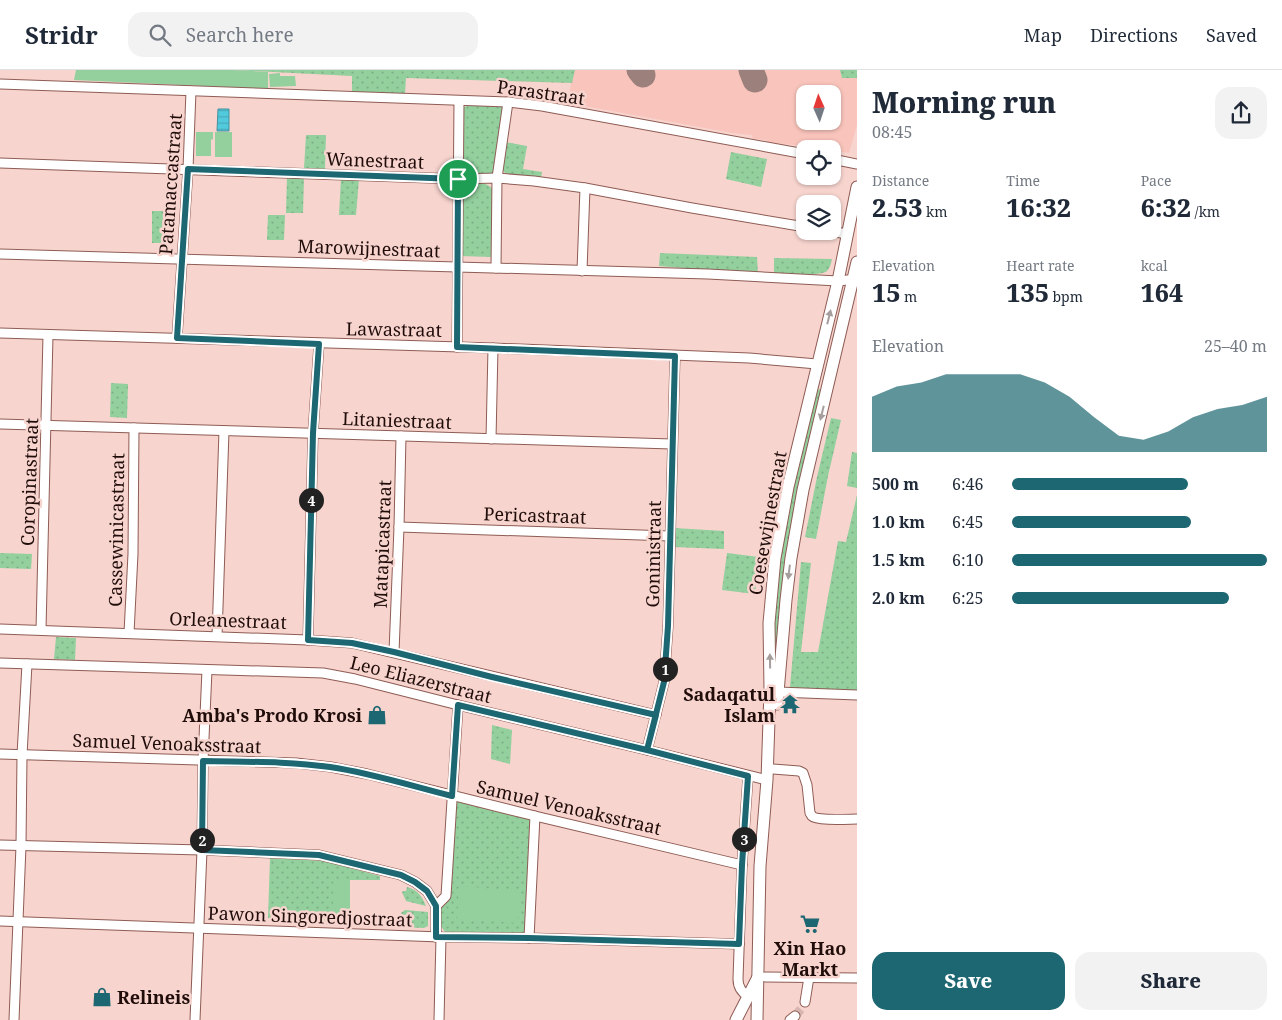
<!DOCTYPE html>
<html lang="en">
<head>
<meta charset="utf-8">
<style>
  body { margin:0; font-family:"Noto Serif",serif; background:#f2f2f3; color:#1f2937; height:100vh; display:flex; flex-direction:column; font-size:19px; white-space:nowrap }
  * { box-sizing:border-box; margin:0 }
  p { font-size:16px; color:#747a83 }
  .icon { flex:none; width:28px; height:28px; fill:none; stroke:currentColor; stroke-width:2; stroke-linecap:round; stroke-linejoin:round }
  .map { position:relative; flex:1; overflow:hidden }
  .sheet { display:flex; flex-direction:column; background:#fff; width:425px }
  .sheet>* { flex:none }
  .needle { width:32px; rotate:357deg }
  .tools { position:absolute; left:796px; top:15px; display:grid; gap:10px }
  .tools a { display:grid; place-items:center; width:45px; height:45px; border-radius:10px; background:#fff; box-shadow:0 1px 4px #0004; font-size:25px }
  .pin { position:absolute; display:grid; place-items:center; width:42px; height:42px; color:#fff; margin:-21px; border:2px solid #fff; border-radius:50%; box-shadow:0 1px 5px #0007 }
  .km { position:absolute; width:25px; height:25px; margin:-12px; border-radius:50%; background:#222; color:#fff; font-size:14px; line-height:25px; text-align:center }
  .round { display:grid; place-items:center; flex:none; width:52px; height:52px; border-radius:15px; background:#f2f2f3 }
  .head { display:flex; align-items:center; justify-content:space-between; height:85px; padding:0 15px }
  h1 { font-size:28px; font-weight:800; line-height:38px }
  .stats { display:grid; grid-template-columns:repeat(3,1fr); gap:8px; height:85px; padding:5px 15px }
  .stats div { display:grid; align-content:center }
  .stats b { font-size:25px; font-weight:800 }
  .stats small { font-size:14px; font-weight:400 }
  .stats p { font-size:14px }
  .chart { height:140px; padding:10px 15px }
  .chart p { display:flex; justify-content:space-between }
  .chart svg { width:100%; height:90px; margin-top:5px; fill:#1d6772; opacity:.7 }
  .action { display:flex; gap:10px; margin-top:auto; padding:10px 15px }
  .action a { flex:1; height:58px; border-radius:15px; background:#1d6772; color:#fff; font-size:20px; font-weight:800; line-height:58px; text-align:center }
  .action a+a { background:#f2f2f3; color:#1f2937 }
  ul { padding:0 15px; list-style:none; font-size:16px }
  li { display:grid; grid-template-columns:80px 60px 1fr; align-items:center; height:38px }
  li i { height:12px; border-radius:6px; background:#1d6772 }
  header { display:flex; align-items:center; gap:30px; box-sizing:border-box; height:70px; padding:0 25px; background:#fff; border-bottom:1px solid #e0e1e3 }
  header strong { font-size:24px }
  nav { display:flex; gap:28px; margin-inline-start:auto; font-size:18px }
  .search { width:350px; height:45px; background:#f2f2f3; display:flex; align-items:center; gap:12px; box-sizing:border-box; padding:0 18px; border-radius:15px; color:#747a83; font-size:19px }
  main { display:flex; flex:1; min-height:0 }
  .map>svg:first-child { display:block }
  .built { fill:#f9c4bb; fill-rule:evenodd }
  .grass { fill:url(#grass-dots) }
  .park { fill:#93d09e }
  .water { fill:url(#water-rules); stroke:#43919e }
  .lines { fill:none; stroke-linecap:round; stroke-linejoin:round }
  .taxiway { stroke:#9c807c; stroke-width:25 }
  .minor-tunnel { stroke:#d7b6b1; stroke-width:9; stroke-dasharray:9 4.5; stroke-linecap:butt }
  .minor-casing { stroke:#8e5c54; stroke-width:11 }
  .major-casing { stroke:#8e5c54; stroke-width:13 }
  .minor { stroke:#fff; stroke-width:9 }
  .major { stroke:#fff; stroke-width:11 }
  .oneway { fill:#a69e9d }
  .route-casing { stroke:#fff; stroke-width:10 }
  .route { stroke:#1d6772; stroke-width:6 }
  .labels { text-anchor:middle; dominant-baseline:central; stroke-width:5; stroke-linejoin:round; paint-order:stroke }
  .street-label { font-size:18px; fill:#200d0a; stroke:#f7d4ce }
  .poi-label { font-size:18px; font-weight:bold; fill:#200d0a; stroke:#f7d4ce; text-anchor:end }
</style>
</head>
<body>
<header>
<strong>Stridr</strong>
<div class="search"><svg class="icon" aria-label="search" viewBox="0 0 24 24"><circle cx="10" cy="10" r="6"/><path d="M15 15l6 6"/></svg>Search here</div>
<nav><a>Map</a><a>Directions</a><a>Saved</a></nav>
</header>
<main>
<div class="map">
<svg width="857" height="950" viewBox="0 0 857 950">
  <defs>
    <pattern id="grass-dots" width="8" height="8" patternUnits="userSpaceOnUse" patternTransform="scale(1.25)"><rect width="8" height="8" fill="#93d09e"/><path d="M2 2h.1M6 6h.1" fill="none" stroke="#7eb187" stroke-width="1.8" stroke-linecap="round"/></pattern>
    <pattern id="water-rules" width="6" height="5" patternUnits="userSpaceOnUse" patternTransform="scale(1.25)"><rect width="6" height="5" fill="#52cadd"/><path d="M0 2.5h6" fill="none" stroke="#47acbc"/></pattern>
  </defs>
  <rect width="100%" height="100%" fill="#f7d4ce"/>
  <!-- built -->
  <path class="built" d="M233,0h624v55l-8,28 -16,-3 -1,-1 -65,-7v-2l-14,-1 -1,-4 -20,-2 -164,-30 3,-20 -195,-6zM805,24h27v27h-27z"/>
  <!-- grass -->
  <g class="grass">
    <path d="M233,0h342l-3,13 -166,-5 -1,16 -53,-2v-16z"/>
    <path d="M840,0h17v8h-15z"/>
    <path d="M471,35h30l1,1 2,4 -10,62 -1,2 -27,1 -5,-5 1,-59 2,-4z"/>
    <path d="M306,65h20l-1,34 -21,-1z"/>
    <path d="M505,72l22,4 -4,23 19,3 -1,6 -33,-3 -4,-3 -2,-3z"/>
    <path d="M731,82l36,7 -6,28 -35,-8z"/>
    <path d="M287,106l17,1 -1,36h-17z"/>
    <path d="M341,108l18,1 -3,36h-17z"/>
    <path d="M467,113c10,0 20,-2 26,7l-1,60 -1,7 -31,-1 2,-69z"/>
    <path d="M152,141h24l-1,32h-23z"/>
    <path d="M268,145h17l-1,25h-17z"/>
    <path d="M660,183l97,4 1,17 -99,-8z"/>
    <path d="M774,188l58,1c-1,4 -2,9 -5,12 -7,6 -43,2 -53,2z"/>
    <path d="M111,313l17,1 -1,34 -17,-1z"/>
    <path d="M819,319l2,1 -44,265 -2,1 -1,-1 -1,-2 4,-70 12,-79 28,-114z"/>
    <path d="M831,348l10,2 -13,56 -12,63 -11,-2 12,-60z"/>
    <path d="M852,382l5,1v35l-10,-2z"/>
    <path d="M857,425v197l-63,-3 -4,-2 11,-125 10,1 -10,89h17l20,-111 8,1z"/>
    <path d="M674,458l50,3v18l-50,-2z"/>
    <path d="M0,483l32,1 -1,15 -31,-1z"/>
    <path d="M727,483l32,4 -4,37 -33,-4z"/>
    <path d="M56,567l20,1 -1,22 -21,-1z"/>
    <path d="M492,655l20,5 -2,34 -19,-5z"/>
    <path d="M456,731l75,18 -5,114 -3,1 -73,-2h-5l-5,-7v-17l9,-8z"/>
    <path d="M270,788l55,3 55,15v4h-47v38h17l3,5 -2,3 -31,-2v-3l-52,-3z"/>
    <path d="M407,817c11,3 15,9 19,19l-20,-5 -4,-9 1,-1h3z"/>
    <path d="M405,840l23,2v14l-4,2 -23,-1v-14z"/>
  </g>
  <!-- park -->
  <g class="park">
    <path d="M76,0h157l35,2v17l-194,-9z"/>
    <path d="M280,3v3h15l1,10 -26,1 -1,-13z"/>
    <path d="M196,62h17v7l-2,1v16h-15z"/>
    <rect x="215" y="62" width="17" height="25"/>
    <rect x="333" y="810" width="17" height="38"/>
    <path d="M459,816l61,5 -2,32 -61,-4z"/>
  </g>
  <!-- water -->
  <path class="water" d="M218,39h11v22h-12z"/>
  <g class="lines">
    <!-- taxiway -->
    <g class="taxiway">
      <path d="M639,0l4,5"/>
      <path d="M751,0l4,10"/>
    </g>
    <!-- minor-tunnel -->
    <path class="minor-tunnel" d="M795,946l6,-7 4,-7"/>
    <defs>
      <g id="minor">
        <path d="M0,14l508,18 34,4 263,48"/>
        <path d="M832,89l25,5"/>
        <path d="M0,93l458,16 39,-1 37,3 51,7 107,20 113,19"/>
        <path d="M830,161l17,3"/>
        <path d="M0,184l708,20 130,7 19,-2"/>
        <path d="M496,198l1,-90 11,-76"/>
        <path d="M582,201l3,-83"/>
        <path d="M0,263l493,15 256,10 68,6"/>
        <path d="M177,268l11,-169 3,-78"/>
        <path d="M457,277l2,-246"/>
        <path d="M0,354l672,20"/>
        <path d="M491,369l2,-91"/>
        <path d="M399,457l271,9"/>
        <path d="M0,559l308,11 44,3 304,72"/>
        <path d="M41,560l7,-295"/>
        <path d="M129,563l4,-79 1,-126"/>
        <path d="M217,566l7,-205"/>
        <path d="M308,570l5,-207 6,-89"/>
        <path d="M394,582l5,-125 2,-91"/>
        <path d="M0,593l323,10 32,6 103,26 189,45 120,30"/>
        <path d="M778,622l79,3"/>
        <path d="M647,680l17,-68 4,-56 7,-270"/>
        <path d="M0,684l296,9 35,4 36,7 168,42 207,49"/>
        <path d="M773,699l26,2 4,2 4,12 3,28c1,1 1,2 2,3 5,5 37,3 45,3"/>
        <path d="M748,706l-6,89 -4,114c0,8 3,13 10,17"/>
        <path d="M0,775l202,5 117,5 82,20 14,7 12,9 9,15v31"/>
        <path d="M436,836l10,-10 12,-191"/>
        <path d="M0,851l441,16 88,1 210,6"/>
        <path d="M529,868l6,-122"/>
        <path d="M765,907l92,1"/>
        <path d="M805,932l4,-25"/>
        <path d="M14,950l7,-174 1,-91 5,-91"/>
        <path d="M195,950l7,-170 1,-89 4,-91"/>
        <path d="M439,950l2,-83"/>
        <path d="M790,950l5,-4"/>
      </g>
      <g id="major">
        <path d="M777,634l9,-104 5,-42 12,-68 54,-228"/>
        <path d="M736,950l21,-41"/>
        <path d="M757,950l3,-154 7,-86 3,-90 -1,-67 6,-65 13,-71 50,-206 19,-94"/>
      </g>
    </defs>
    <!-- minor casing -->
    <use href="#minor" class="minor-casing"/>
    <!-- major casing -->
    <use href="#major" class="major-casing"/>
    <!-- minor -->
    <use href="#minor" class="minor"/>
    <!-- major -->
    <use href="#major" class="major"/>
  </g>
  <!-- one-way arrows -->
  <defs><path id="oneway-solid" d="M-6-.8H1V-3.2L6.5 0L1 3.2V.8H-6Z" transform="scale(1.25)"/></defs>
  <g class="oneway">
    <use href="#oneway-solid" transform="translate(829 247) rotate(-76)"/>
    <use href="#oneway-solid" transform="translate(822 343) rotate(104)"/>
    <use href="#oneway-solid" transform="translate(789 502) rotate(97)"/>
    <use href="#oneway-solid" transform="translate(770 591) rotate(-91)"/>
  </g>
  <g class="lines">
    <defs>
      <path id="route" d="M458,109l-1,168 218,9 -7,270 -4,56 -17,68 -189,-45 -6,91c-40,-10 -81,-23 -122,-29 -42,-6 -85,-5 -127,-6l-1,89 117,5 82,20 14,7 12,9 9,15v31l93,1 210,6 3,-79 6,-89 -101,-26 9,-35 -164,-38 -98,-25 -42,-9 -44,-3 5,-207 6,-89 -142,-6 11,-169 270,10"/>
    </defs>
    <!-- route casing -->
    <use href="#route" class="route-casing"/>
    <!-- route -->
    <use href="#route" class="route"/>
  </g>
  <!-- icons -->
  <defs>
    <symbol id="temple-bare" viewBox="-9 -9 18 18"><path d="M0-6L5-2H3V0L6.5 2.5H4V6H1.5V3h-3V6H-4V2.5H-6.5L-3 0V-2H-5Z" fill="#1d6772" stroke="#f7d4ce" stroke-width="2.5" paint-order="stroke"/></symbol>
    <symbol id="shop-bare" viewBox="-9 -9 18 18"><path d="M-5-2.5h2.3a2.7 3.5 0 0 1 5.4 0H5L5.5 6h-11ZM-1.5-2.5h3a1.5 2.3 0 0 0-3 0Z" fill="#1d6772" stroke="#f7d4ce" stroke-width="2.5" paint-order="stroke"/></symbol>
    <symbol id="supermarket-bare" viewBox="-9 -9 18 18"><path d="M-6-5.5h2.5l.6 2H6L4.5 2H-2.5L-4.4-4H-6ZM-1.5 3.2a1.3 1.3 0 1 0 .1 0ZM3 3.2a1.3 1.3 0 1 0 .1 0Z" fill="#1d6772" stroke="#f7d4ce" stroke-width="2.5" paint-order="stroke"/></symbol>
  </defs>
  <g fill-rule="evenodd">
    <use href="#temple-bare" x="776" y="620" width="28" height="28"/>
    <use href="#shop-bare" x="363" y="631" width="28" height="28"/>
    <use href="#supermarket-bare" x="796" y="840" width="28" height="28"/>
    <use href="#shop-bare" x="88" y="913" width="28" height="28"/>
  </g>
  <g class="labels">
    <!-- street labels -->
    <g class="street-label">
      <text transform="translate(541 22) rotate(8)">Parastraat</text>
      <text transform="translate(375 90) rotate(2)">Wanestraat</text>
      <text transform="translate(170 114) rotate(-86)">Patamaccastraat</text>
      <text transform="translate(369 178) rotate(2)">Marowijnestraat</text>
      <text transform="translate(394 259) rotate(1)">Lawastraat</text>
      <text transform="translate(397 350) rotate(2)">Litaniestraat</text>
      <text transform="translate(29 412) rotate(-88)">Coropinastraat</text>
      <text transform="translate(535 445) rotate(2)">Pericastraat</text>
      <text transform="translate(767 453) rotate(-80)">Coesewijnestraat</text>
      <text transform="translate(116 460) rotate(-89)">Cassewinicastraat</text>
      <text transform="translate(382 474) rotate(-88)">Matapicastraat</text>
      <text transform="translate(653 484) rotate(-89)">Goninistraat</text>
      <text transform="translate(228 550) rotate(2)">Orleanestraat</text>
      <text transform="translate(421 609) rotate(14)">Leo Eliazerstraat</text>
      <text transform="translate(167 673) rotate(2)">Samuel Venoaksstraat</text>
      <text transform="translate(569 737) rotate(13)">Samuel Venoaksstraat</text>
      <text transform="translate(310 846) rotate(2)">Pawon Singoredjostraat</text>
    </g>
    <!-- poi labels -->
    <g class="poi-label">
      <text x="775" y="624">Sadaqatul<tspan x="775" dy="21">Islam</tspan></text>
      <text x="362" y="645">Amba's Prodo Krosi</text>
      <text x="810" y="878" text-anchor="middle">Xin Hao<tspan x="810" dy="21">Markt</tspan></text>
      <text x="117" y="927" text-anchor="start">Relineis</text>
    </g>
  </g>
</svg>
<div class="tools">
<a><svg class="needle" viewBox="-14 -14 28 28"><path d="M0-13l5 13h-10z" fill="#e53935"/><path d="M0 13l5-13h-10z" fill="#747a83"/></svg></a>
<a><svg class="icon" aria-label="locate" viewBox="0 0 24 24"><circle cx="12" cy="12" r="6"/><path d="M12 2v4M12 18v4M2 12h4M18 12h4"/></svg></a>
<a><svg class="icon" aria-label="layers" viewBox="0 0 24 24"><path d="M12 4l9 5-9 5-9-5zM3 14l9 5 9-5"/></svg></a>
</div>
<div class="pin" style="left:458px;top:109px;background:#1e9e55"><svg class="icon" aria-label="arrive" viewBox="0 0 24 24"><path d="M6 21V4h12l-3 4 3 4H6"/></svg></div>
<b class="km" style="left:665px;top:599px">1</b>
<b class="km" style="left:202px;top:770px">2</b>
<b class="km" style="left:744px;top:769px">3</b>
<b class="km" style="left:311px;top:430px">4</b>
</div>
<section class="sheet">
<div class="head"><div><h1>Morning run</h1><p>08:45</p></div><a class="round"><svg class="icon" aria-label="share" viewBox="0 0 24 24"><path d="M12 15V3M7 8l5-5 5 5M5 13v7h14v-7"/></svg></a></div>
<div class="stats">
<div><p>Distance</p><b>2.53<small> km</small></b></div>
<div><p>Time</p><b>16:32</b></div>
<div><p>Pace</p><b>6:32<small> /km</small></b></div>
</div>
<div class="stats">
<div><p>Elevation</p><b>15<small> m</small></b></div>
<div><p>Heart rate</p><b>135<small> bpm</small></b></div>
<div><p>kcal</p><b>164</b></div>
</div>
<div class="chart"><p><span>Elevation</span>25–40 m</p>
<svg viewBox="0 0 160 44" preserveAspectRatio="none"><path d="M0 44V17L10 12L20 10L30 6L40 6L50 6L60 6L70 10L80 17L90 27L100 36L110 38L120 34L130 27L140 23L150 21L160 17V44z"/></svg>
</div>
<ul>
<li><b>500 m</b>6:46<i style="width:69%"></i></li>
<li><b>1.0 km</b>6:45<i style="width:70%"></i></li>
<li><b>1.5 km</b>6:10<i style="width:100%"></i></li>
<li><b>2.0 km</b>6:25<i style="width:85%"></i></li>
</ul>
<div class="action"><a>Save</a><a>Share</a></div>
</section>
</main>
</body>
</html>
